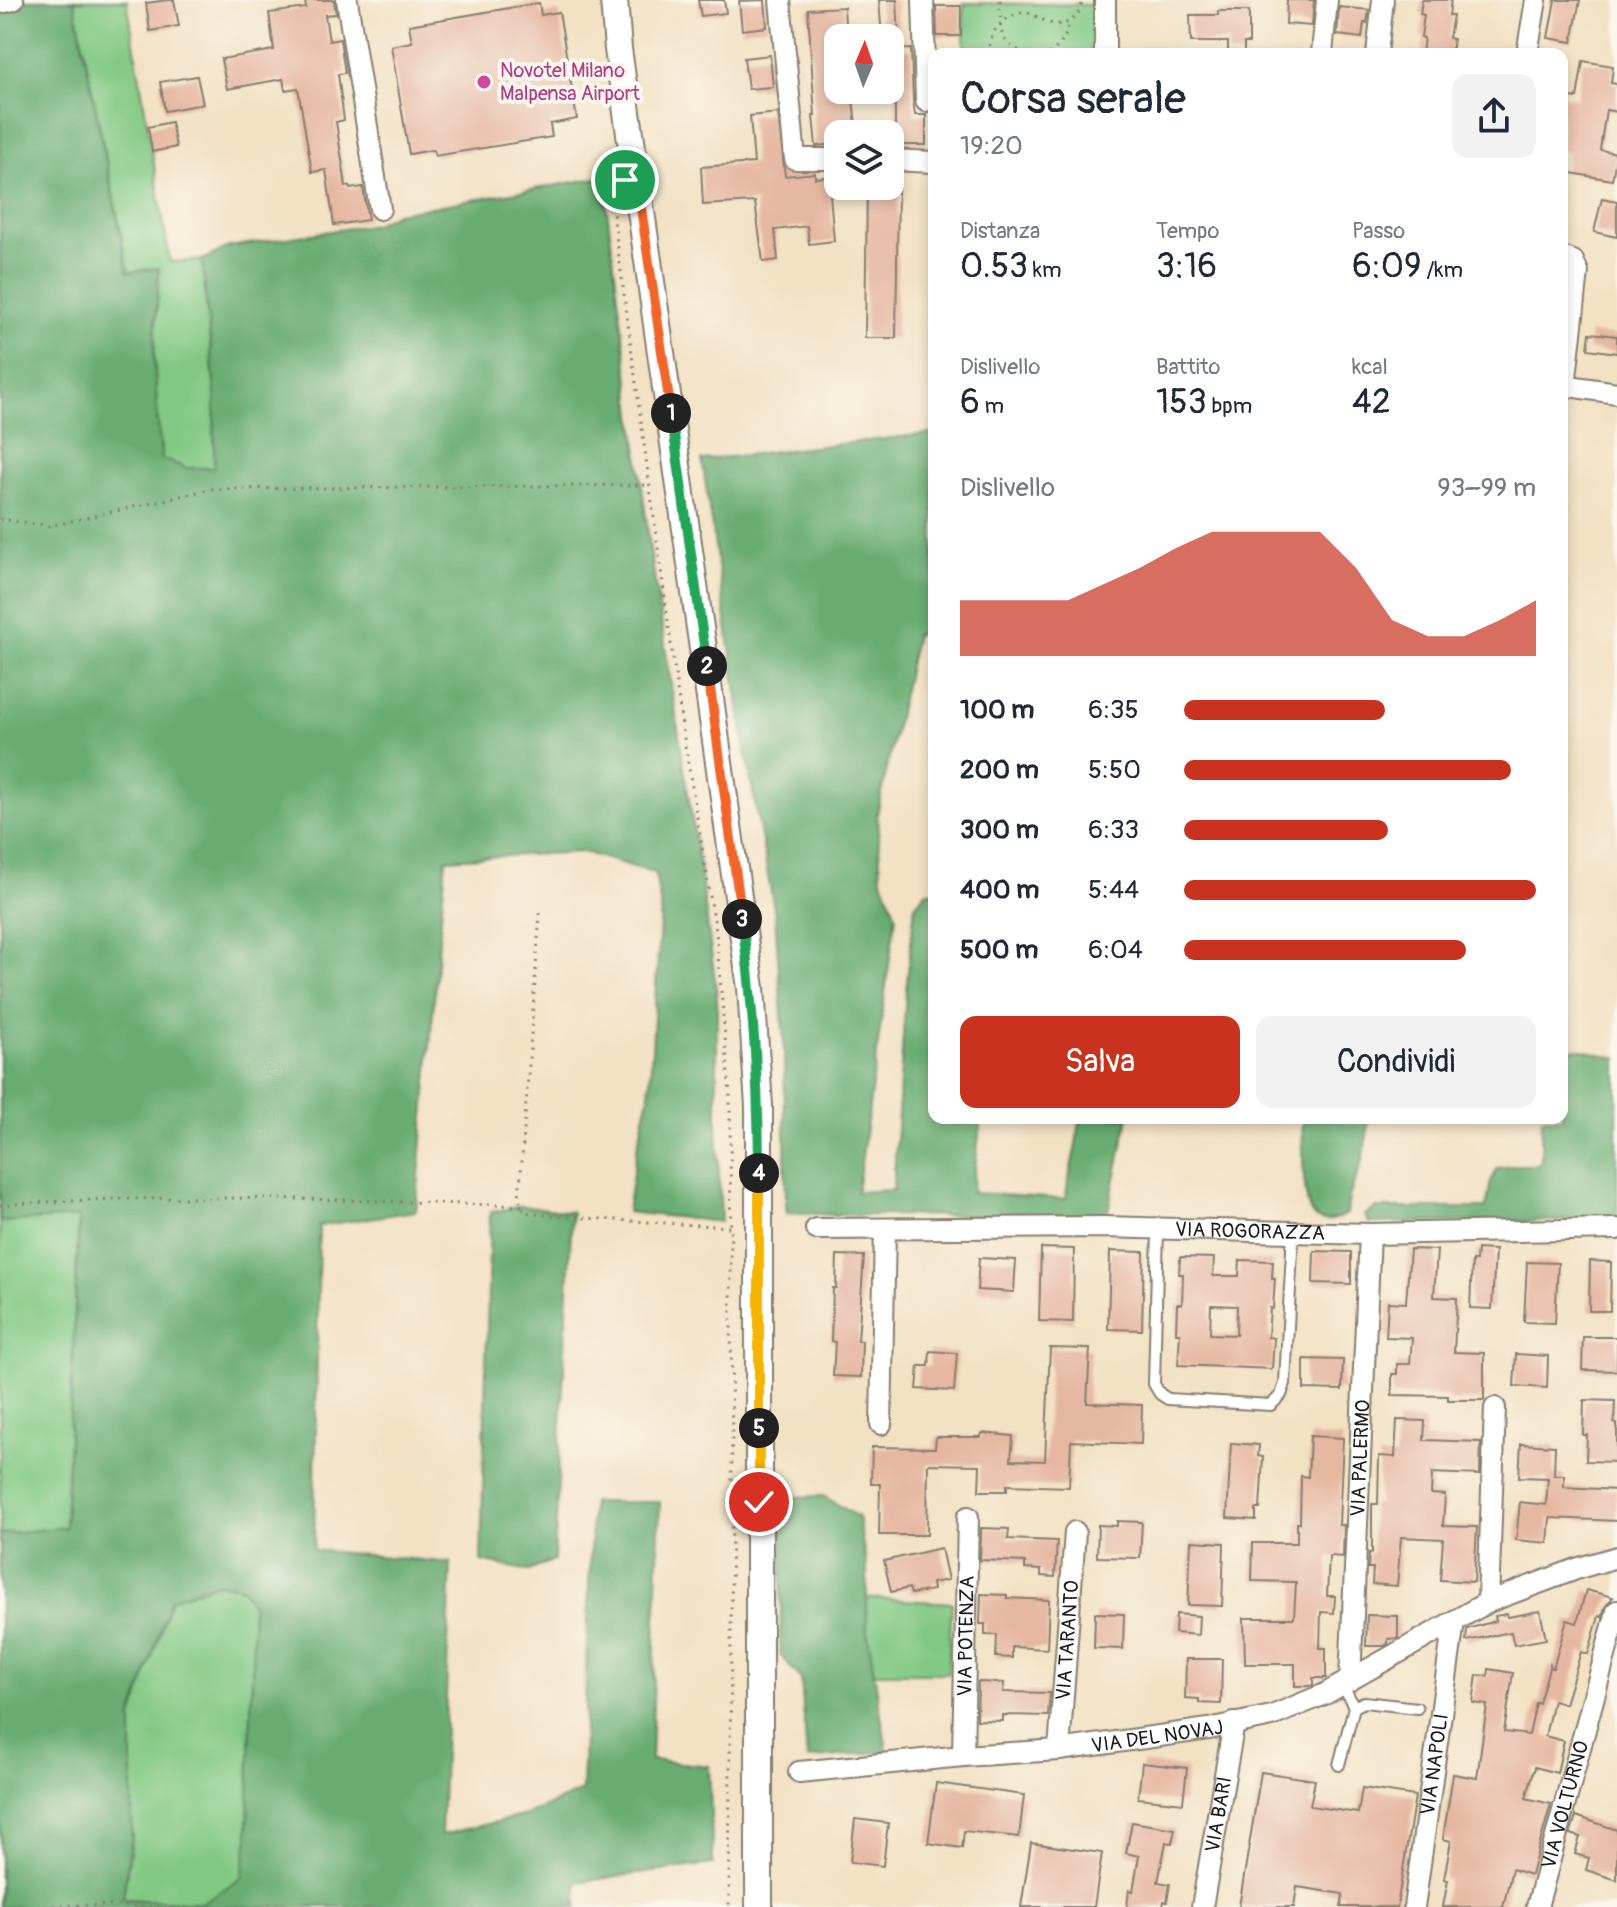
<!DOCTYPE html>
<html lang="it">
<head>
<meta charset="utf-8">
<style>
  body { margin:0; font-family:Pangolin,sans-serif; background:#f2f2f3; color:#1f2937; height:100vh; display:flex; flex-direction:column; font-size:30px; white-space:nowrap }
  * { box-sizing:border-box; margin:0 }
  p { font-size:26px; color:#747a83 }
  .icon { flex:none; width:44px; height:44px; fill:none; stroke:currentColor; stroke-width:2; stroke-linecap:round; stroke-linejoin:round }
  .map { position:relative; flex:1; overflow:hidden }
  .side { position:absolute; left:928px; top:48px; width:640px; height:1076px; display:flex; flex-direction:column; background:#fff; border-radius:16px; box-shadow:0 4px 12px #0003 }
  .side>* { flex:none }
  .needle { width:52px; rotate:2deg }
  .tools { position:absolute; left:824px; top:24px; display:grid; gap:16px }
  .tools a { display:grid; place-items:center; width:80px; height:80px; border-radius:16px; background:#fff; box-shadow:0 4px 12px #0003; font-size:40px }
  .pin { position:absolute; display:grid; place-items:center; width:68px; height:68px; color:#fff; margin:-34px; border:4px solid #fff; border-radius:50%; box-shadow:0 2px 8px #0007 }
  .km { position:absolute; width:40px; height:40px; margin:-20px; border-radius:50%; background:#222; color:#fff; font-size:22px; line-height:40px; text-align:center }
  .round { display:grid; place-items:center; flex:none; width:84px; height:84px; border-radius:16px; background:#f2f2f3 }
  .head { display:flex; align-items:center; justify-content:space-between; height:136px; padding:0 32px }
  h1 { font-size:44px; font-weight:600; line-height:60px }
  .stats { display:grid; grid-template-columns:repeat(3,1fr); gap:12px; height:136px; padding:8px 32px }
  .stats div { display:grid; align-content:center }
  .stats b { font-size:34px; font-weight:600 }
  .stats small { font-size:22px; font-weight:400 }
  .stats p { font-size:22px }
  .chart { height:224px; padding:16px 32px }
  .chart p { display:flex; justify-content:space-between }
  .chart svg { width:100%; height:144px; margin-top:8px; fill:#c8321e; opacity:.7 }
  .primary-button { display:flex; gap:16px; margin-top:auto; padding:16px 32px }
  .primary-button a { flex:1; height:92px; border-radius:16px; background:#c8321e; color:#fff; font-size:32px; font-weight:600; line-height:92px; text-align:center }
  .primary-button a+a { background:#f2f2f3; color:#1f2937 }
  ul { padding:0 32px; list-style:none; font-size:26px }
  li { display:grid; grid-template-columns:128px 96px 1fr; align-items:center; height:60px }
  li i { height:20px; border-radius:10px; background:#c8321e }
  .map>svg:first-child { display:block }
  .green { fill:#80c883; stroke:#4e7250; stroke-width:2 }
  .forest { fill:#68ac71; stroke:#426446; stroke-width:2; fill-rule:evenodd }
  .building { fill:#e5b7a1; fill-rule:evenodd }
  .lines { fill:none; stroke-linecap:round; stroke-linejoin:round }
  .service-casing { stroke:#877e70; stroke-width:14 }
  .minor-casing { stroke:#877e70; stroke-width:24 }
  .tertiary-casing { stroke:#877e70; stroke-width:30 }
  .path { stroke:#877e70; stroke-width:3; stroke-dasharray:2 6; stroke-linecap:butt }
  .service { stroke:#fff; stroke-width:10 }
  .minor { stroke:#fff; stroke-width:20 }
  .tertiary { stroke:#fff; stroke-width:26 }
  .split-1-casing { stroke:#fff; stroke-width:16 }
  .split-2-casing { stroke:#fff; stroke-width:16 }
  .split-3-casing { stroke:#fff; stroke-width:16 }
  .split-4-casing { stroke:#fff; stroke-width:16 }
  .split-5-casing { stroke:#fff; stroke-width:16 }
  .split-6-casing { stroke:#fff; stroke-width:16 }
  .split-1 { stroke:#f0652b; stroke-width:10 }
  .split-2 { stroke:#22a559; stroke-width:10 }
  .split-3 { stroke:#f0652b; stroke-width:10 }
  .split-4 { stroke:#22a559; stroke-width:10 }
  .split-5 { stroke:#f5b400; stroke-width:10 }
  .split-6 { stroke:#f5b400; stroke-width:10 }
  .hotel-dot { fill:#d1479c; stroke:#fbf7ec; stroke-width:3 }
  .labels { text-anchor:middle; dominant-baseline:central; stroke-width:8; stroke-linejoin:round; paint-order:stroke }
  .hotel-label { font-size:20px; fill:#b23c85; stroke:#fbf7ec; text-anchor:start }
  .street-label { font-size:20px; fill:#1c1c1c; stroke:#fbf7ec }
</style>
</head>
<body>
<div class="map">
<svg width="1617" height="1907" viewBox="0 0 1617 1907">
  <rect width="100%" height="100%" fill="#fbf7ec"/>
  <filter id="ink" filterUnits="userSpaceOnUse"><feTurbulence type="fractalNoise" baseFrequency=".0125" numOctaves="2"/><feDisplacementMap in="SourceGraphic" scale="16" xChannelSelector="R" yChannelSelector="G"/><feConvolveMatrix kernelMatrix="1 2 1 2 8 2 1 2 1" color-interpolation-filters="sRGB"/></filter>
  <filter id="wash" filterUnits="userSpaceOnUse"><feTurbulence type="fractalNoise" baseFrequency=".006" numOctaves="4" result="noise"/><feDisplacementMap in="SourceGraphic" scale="32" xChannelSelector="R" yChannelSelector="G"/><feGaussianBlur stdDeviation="1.8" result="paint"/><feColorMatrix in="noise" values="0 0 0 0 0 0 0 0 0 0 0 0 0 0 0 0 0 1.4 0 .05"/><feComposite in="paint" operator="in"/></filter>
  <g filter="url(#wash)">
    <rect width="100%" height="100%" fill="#f2e1c3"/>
    <!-- green -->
    <g class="green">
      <path d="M74,0h53l43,262 32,-2 13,133 -1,76 -28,-1 -24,-8 -4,-35 -4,-69 5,-87 -30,4z"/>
      <path d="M964,3l131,2 -1,49h-130z"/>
      <path d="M79,1216l-14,312 -65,6v-312z"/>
      <path d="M218,1583l24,4 10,17 1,30 -5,205 -6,40 -41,24 -79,-4 10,-63v-119l39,-118z"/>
      <path d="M867,1598l85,5 -4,70h-75l-6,-43z"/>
    </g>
    <!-- forest -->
    <g class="forest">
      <path d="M0,0h74l54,272 31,-4 -5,88 4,69 4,34 24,9h28l1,-75 -13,-133 27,-13 146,-23 22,-11 206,-36 47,372 50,321 17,125v130l4,97 -94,-10 10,-64 12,-52 12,-188 -6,-35 -72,-21 -137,7 -30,352 -97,15 -5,324 137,13 -10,272 85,-20 56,-24 10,-289h68l-9,258 58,6 4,98 -136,18v25h-577v-373l65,-7 14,-310 -79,5zM218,1583l23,4 11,17 1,30 -5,205 -6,39 -41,25 -78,-4 9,-63v-119l39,-118z"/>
      <path d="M934,433v202l-18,-1 -39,180 4,63 15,38 -39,277 36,-2 13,-200 9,-85 12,-14 7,1v226h47l-9,75 93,6 16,-81h47l-21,98 -261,-1 -60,-2 -2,-169 -9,-130 -29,-161 -44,-293z"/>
      <path d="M1579,1049l38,9v162l-248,3 -5,-8 13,-7h109l5,-27 7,-13 21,-3h19l3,-5 1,-42h20v-68z"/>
      <path d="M1303,1118h66c-2,18 -4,35 -10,52 -6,19 -11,22 -12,44 -10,5 -27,12 -35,0 -10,-15 -10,-77 -9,-96z"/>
      <path d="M522,1206l50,6 -18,348 -25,11 -48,-10 9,-349z"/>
      <path d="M824,1496l34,21 9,51v62l20,121 -80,8 -6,-80 -21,-25 3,-148 10,-9z"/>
    </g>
    <g id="blocks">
      <!-- building -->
      <g class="building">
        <path d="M168,0h6l5,26 -29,5 -4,-28z"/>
        <path d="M305,0h29l2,14 -11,1 4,26 11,-2 5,34 -7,1 6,46 -8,2 10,64h3l1,3 13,-2 5,33 -34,5 -8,-55 -14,2 -14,-84 -13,2 -2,-11 -56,10 -6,-30 53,-9 -5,-37 37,-5z"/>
        <path d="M698,0h26l2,13 -25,3z"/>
        <path d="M765,0l2,27 -25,3 -3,-29z"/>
        <path d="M879,0h18l2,38h-17z"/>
        <path d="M1287,0h27l-2,26 -26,-2z"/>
        <path d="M1422,0h29l-2,15h4l-4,23 4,1 -2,15h-29l2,-16 -3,-1 3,-22 -4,-1z"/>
        <path d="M1555,0h25l-8,42 -24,-4z"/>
        <path d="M539,3l2,12 18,-3 18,107 -27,5 2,13 -117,19 -2,-6 -24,4 -18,-108 21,-4 -3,-17z"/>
        <path d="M936,6h25v30h-24z"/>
        <path d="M844,7l2,30h-8v53h14l5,44h-19v10l-22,2 -3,-30h2l-7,-107z"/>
        <path d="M1339,7l30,3 -2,13h-3l-2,15 -25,-3z"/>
        <path d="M1218,11h31v32h-5v11h-16v-12h-37l-1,-27h28z"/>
        <path d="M911,49l2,52 2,14h11v30h-31v-52h-3l-2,-43z"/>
        <path d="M770,55l3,32 -25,2 -4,-31z"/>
        <path d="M1583,61l30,5 -2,17 6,1v28l-11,-2 -6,40 17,3 -5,27 -47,-8 3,-20 -6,-1v-55l15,2z"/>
        <path d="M197,76l6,28 -38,7 -5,-29z"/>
        <path d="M778,113l7,63 30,-3v5l20,-2 2,18h-7l4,47 -25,3 -2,-18 -32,4 3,30 -15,2 -8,-60 -52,3 -2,-38 53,-4 -4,-47z"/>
        <path d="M171,122l5,25 -24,5 -4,-25z"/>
        <path d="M867,189h31l-2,149h-31z"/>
        <path d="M1602,198l15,3v36l-23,-5z"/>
        <path d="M1590,333l27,3v17l-29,-4z"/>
        <path d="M1041,1248l33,1 -1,73 -34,-1z"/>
        <path d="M1410,1249l27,1 -3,47 23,1 -3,54 30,1v47h-36v-4l-56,-1v-21h5v-10h13l2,-26 -26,-1 2,-35 18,1z"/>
        <path d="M1477,1249l18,1 -3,59 -22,-1 2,-47h4z"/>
        <path d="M1110,1251l34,1 -2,78 -34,-1z"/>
        <path d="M1314,1251l37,1v32l-38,-1z"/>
        <path d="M837,1255l27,1 -6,85h4l-1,36 -28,-1 2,-34 -4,-1 2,-53h3z"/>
        <path d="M1180,1257l34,1 -1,18h26l1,-16 33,1 -1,17h3l-2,31 -3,-1 -2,29 6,1 -2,31 -94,-4 2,-32h-4l1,-29h5l1,-30h-4zM1211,1305l26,1 -1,29 -26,-1z"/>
        <path d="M979,1258l37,2 -2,32 -37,-2z"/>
        <path d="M1590,1261l21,1 -1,49h-21z"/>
        <path d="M1527,1262l31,1 -3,60 -31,-1z"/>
        <path d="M1583,1337h34v34l-35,-1z"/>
        <path d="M1050,1348l40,1 -3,54 55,2 -1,39 -70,-3 -2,46 -62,-2v6h-28l1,-26 -52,-1 -1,71h-48l1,-51h-9l1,-37 63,1 1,-11h45l1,-4 31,3 -2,24 34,1z"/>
        <path d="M930,1351l27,2 -3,38 -37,-2 2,-23h10z"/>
        <path d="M1516,1354l32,2 -1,32 -33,-2z"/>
        <path d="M1304,1359l39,1 -1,30 -38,-1z"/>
        <path d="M1584,1400l31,1 -1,22 3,1v38l-31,-1 1,-26h-4z"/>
        <path d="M1397,1420l28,1 -1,19 57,2 -1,33 -48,-2 -1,21 14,1 -2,31 34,1 -3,55 -34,-2 3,-41 -42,-2 -4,49 -25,-2 1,-16h-5l1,-15h3v-49h6l1,-48 16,1z"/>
        <path d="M1310,1436l33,2 -4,87h5l-1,32 -14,-1 -2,40h8l-1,17 -13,-1 -1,36h6v30h-13v7l-4,1h-14v-22h-50l-1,-46h50l2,-36 -44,-1 1,-38h44v-20h3l1,-47 7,1z"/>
        <path d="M1231,1443l28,2 -1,11 5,1 -3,52h-4v11l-29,-2z"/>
        <path d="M1521,1444l34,2 -1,29h10v12l53,3v31l-67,-3 -2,25 -32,-3 4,-38 26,3 2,-27 -29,-1z"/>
        <path d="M1117,1521l25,1 -2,36 -43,-1 1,-32 19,1z"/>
        <path d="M981,1528l28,1 -1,10 49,2 -2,36 -14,-1v-6l-16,-1v-7l-45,-2z"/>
        <path d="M1191,1541l33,2 -2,63 -34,-1z"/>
        <path d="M941,1548l7,32 -16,3 1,7 -22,4 -2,-6 -18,4 -7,-31z"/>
        <path d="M1586,1590l27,7 -8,10 -3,10 -3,-1 -11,38 -7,-2 -16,52 -12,-4 -8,36 19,5 -7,32 -22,-6 -9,31 25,6 -20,71 -19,-6 -9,38h-60l5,-27 -4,-1 7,-38 -8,-2 10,-65 24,4 10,-73 -14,-2 4,-28 11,1 1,-7 24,4 -9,59 25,3 7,-32h3l11,-39 1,4h2l14,-48 10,3z"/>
        <path d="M981,1594l26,1v3l42,2 -2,49 -35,-2v11l-16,-1 1,-22h-12v-11h-5z"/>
        <path d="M1540,1611l6,28 -32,6 -3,-13 -45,9 1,-12 29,-8 -1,-5 12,-2 1,3z"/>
        <path d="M1095,1613l29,1 -1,35 -29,-1z"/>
        <path d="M1176,1614l23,2 -1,19 -23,-2z"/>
        <path d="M1367,1615l31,1v22l-10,1v5l-4,2h-18z"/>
        <path d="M1186,1659h36l-1,45 -22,-1v-4l-14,-1z"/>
        <path d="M978,1682l26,1 -1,9 47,1 -2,23 -46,-1v6l-25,-1z"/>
        <path d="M1142,1763l45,5 -4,35 -45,-5z"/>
        <path d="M1261,1772l54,8 -5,26 48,7 4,-25 53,8 -18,111h-56l2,-13 -46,-7 -3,20h-55z"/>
        <path d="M936,1783l88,12 -5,42 -55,-6 -2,17 -34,-5z"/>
        <path d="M1576,1816l41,14v50l-31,-10 3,-12 -14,-4 5,-17 -10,-3z"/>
        <path d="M855,1819l33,4 -5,43 -33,-4z"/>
        <path d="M1132,1822l43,7 -3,14 -6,-1 -8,40 12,2 -3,18 -3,-1 -1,6h-36l2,-17 4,1 6,-35 -13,-3z"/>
        <path d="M1031,1843l71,10 -8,54h-73z"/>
      </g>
    </g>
  </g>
  <g filter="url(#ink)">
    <use href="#blocks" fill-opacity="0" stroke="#877e70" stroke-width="2"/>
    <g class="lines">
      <defs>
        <g id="service">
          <path d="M1158,1229l-4,155 6,10 8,5 103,6 10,-10 4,-12 8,-151"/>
          <path d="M1354,1707l10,-5 53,6"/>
          <path d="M1339,1765l15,-58 -11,-22"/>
        </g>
        <g id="minor">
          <path d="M347,0l33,209"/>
          <path d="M780,0l15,159h43"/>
          <path d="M923,0l3,101"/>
          <path d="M0,3l13,-3"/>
          <path d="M1105,54v-54"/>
          <path d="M1322,54l5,-54"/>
          <path d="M1377,54l6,-54"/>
          <path d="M1527,54l9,-54"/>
          <path d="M890,160l44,2"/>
          <path d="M1562,257l11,4 5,11 -13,114"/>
          <path d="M1562,385l55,8"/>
          <path id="s1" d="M816,1229l287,-2 267,7 247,-5"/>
          <path d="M881,1424l4,-195"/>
          <path d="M1488,1602l7,-194"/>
          <path id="s2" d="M1350,1680l20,-446"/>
          <path id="s3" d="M1059,1750l16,-218"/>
          <path id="s4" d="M963,1756l5,-239"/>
          <path id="s5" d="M799,1772l164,-16 96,-6 150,-21 63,-13 53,-22 163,-92 91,-34 38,-11"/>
          <path id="s6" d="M1202,1907l32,-184"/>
          <path id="s7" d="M1414,1907l40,-286"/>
          <path id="s8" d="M1537,1907l80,-296"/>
        </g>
        <path id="tertiary" d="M614,0l4,49 133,939 8,118v801"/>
      </defs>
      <!-- service casing -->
      <use href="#service" class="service-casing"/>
      <!-- minor casing -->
      <use href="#minor" class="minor-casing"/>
      <!-- tertiary casing -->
      <use href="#tertiary" class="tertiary-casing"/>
      <!-- path -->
      <g class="path">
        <path d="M1000,0c1,29 -4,43 28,54"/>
        <path d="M989,54c-1,-23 14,-38 36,-42 9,2 16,8 25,11 17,5 31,-6 32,-23"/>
        <path d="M1049,54c11,-8 20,-18 18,-33"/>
        <path d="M616,186l-6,4 72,536 34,206 14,162 2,396 -3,417"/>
        <path d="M0,519l50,7 161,-37 439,-4"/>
        <path d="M540,913l-21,286 6,13 26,4 179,11"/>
        <path d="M0,1205c174,-13 348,-5 522,1"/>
        <path d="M37,1907l45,-2 85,2"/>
      </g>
      <!-- service -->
      <use href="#service" class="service"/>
      <!-- minor -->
      <use href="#minor" class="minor"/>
      <!-- tertiary -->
      <use href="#tertiary" class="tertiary"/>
    </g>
  </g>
  <g class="lines" filter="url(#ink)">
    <defs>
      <path id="split-1" d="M625,180l11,-6 35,239"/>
      <path id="split-2" d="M671,413l36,253"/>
      <path id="split-3" d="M707,666l35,253"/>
      <path id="split-4" d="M742,919c11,84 17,168 17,254"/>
      <path id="split-5" d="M759,1173v255"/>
      <path id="split-6" d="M759,1428v74"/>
    </defs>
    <!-- split-1 casing -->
    <use href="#split-1" class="split-1-casing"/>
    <!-- split-2 casing -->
    <use href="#split-2" class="split-2-casing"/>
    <!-- split-3 casing -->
    <use href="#split-3" class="split-3-casing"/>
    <!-- split-4 casing -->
    <use href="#split-4" class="split-4-casing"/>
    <!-- split-5 casing -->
    <use href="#split-5" class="split-5-casing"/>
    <!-- split-6 casing -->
    <use href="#split-6" class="split-6-casing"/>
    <!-- split-1 -->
    <use href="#split-1" class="split-1"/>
    <!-- split-2 -->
    <use href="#split-2" class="split-2"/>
    <!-- split-3 -->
    <use href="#split-3" class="split-3"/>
    <!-- split-4 -->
    <use href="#split-4" class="split-4"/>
    <!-- split-5 -->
    <use href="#split-5" class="split-5"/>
    <!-- split-6 -->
    <use href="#split-6" class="split-6"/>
  </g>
  <!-- markers -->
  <circle class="hotel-dot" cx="484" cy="82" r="8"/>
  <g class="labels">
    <!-- hotel labels -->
    <g class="hotel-label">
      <text x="500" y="70">Novotel Milano<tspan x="500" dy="23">Malpensa Airport</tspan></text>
    </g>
    <!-- street labels -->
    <g class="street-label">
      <text stroke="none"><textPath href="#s1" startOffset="434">VIA ROGORAZZA</textPath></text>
      <text stroke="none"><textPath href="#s2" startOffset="222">VIA PALERMO</textPath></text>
      <text stroke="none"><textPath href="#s4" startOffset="120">VIA POTENZA</textPath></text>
      <text stroke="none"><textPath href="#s3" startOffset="110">VIA TARANTO</textPath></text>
      <text stroke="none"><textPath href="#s5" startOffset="360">VIA DEL NOVAJ</textPath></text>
      <text stroke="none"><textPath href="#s7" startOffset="144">VIA NAPOLI</textPath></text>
      <text stroke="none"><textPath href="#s8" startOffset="106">VIA VOLTURNO</textPath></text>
      <text stroke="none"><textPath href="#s6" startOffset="94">VIA BARI</textPath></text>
    </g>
  </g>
</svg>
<div class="tools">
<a><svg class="needle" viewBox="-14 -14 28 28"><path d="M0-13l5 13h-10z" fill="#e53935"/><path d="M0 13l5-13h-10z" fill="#747a83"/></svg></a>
<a><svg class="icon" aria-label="layers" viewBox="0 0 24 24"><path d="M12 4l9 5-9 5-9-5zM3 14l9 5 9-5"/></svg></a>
</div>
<div class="pin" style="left:625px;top:180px;background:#1e9e55"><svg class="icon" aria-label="arrive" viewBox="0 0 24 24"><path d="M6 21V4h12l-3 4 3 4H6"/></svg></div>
<div class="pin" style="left:759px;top:1502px;background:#d93025"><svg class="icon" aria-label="check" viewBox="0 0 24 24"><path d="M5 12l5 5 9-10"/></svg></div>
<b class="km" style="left:671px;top:413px">1</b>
<b class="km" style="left:707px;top:666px">2</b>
<b class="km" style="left:742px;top:919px">3</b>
<b class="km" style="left:759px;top:1173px">4</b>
<b class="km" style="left:759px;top:1428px">5</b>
<section class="side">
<div class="head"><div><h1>Corsa serale</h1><p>19:20</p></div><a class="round"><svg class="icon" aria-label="share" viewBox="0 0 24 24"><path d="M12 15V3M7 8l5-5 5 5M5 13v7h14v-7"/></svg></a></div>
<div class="stats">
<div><p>Distanza</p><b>0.53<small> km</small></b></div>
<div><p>Tempo</p><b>3:16</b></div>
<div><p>Passo</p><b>6:09<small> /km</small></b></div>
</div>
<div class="stats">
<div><p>Dislivello</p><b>6<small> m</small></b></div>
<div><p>Battito</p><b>153<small> bpm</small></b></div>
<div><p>kcal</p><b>42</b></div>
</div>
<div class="chart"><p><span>Dislivello</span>93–99 m</p>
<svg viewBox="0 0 160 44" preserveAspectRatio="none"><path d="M0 44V27L10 27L20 27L30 27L40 22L50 17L60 11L70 6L80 6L90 6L100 6L110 17L120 33L130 38L140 38L150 33L160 27V44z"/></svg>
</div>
<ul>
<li><b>100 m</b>6:35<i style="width:57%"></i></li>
<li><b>200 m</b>5:50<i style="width:93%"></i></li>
<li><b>300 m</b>6:33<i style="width:58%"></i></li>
<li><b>400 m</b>5:44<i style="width:100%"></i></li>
<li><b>500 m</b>6:04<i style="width:80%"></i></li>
</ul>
<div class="primary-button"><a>Salva</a><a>Condividi</a></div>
</section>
</div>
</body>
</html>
